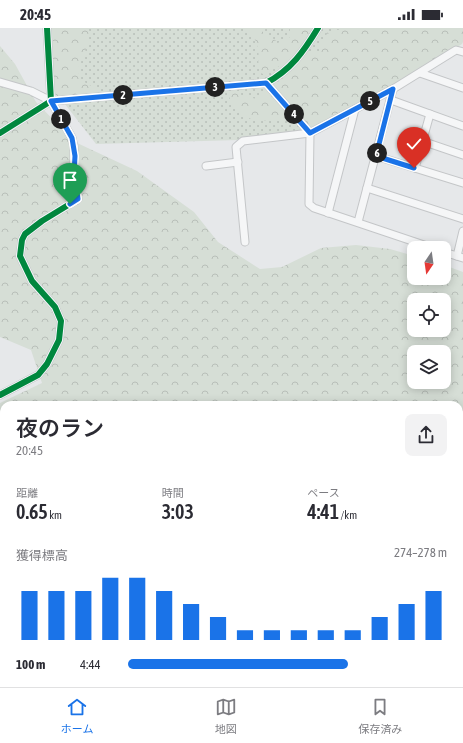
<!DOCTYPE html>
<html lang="ja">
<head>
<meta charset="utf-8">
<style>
  body { margin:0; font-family:"Asap Condensed","Noto Sans JP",sans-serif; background:#f2f2f3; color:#2b2b33; height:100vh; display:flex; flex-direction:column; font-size:15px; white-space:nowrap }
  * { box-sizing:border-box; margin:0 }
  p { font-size:13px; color:#7c7c81 }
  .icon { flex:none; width:22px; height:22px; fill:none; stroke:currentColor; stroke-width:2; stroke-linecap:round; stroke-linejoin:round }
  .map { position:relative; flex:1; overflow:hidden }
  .side { position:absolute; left:0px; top:373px; width:463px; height:286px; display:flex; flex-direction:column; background:#fff; border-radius:12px 12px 0 0; box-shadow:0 2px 10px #0003 }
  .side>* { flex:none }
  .needle { width:26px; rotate:193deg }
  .controls { position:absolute; left:407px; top:213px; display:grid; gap:8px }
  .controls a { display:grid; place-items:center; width:44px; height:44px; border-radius:8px; background:#fff; box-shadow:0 2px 10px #0003; font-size:20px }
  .pin { position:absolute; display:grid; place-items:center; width:34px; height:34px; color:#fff; margin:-41px -17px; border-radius:50% 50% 50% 0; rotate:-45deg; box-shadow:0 0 4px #0007 }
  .pin .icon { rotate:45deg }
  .km { position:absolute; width:20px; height:20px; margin:-10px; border-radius:50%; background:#222; color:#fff; font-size:11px; line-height:20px; text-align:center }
  .round { display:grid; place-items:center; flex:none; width:42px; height:42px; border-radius:8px; background:#f2f2f3 }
  .overview { display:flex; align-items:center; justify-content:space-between; height:68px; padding:0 16px }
  h1 { font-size:22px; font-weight:600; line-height:30px }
  .figures { display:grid; grid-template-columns:repeat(3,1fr); gap:6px; height:68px; padding:4px 16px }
  .figures div { display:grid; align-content:center }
  .figures b { font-size:20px; font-weight:600 }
  .figures small { font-size:11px; font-weight:400 }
  .figures p { font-size:11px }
  .chart { height:112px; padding:8px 16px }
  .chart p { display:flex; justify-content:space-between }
  .chart svg { width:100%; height:72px; margin-top:4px; stroke:#1a73e8; stroke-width:6 }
  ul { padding:0 16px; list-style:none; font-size:13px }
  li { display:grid; grid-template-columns:64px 48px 1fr; align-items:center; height:30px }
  li i { height:10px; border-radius:5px; background:#1a73e8 }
  .status { display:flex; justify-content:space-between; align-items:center; height:28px; padding:0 20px; background:#fff; direction:ltr }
  .status svg { height:11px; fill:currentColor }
  .dock { display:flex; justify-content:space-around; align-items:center; height:56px; border-top:1px solid #e1e1e2; background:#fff; font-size:11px; color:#7c7c81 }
  .dock a { display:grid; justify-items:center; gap:2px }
  .dock .on { color:#1a73e8 }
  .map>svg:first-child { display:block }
  .grass { fill:url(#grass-dots) }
  .forest { fill:url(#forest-crowns); fill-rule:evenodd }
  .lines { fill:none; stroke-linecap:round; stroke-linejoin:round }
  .minor-casing { stroke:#c4c6c8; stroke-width:9 }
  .minor { stroke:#f5f6f7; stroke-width:7 }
  .cycleway-casing { stroke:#f4f6f9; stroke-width:8 }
  .cycleway { stroke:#00873e; stroke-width:6 }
  .route-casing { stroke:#fff; stroke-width:8 }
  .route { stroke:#1a73e8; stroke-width:5 }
</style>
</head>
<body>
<div class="status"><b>20:45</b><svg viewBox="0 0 49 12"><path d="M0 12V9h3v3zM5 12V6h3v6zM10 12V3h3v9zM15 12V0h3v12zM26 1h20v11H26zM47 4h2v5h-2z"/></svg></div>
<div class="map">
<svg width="463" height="659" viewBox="0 0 463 659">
  <defs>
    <pattern id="grass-dots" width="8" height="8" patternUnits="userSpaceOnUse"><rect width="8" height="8" fill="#d6ded6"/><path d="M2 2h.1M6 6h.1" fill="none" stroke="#b8bfb9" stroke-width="1.8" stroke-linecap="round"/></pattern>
    <pattern id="forest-crowns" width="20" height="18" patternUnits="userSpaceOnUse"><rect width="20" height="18" fill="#d6ded6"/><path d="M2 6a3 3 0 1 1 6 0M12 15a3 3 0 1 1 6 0" fill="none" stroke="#b8bfb9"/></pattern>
  </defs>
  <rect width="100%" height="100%" fill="#e6e8ea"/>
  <!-- grass -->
  <path class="grass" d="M49,0h414v12l-151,89 -73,11 -143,4 -35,-45z"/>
  <!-- forest -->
  <g class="forest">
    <path d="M50,0h39l-1,16 -10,25 2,10 9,6 6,2 2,4 -10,4 -31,2 -4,-17 1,-42z"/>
    <path d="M247,0h13l3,4 18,12 9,-7v-9h23l-17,26 -14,11 -20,9c-7,-10 -1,-18 -5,-29 -2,-7 -6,-12 -10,-17z"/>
    <path d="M347,0h116v14l-1,2 -63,39 -89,47 -17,-10 -15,-1 -15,2 -12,-2 -18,-11 -5,-15 5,-3 10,6 14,3 7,-8 9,-8 7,-2 14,-14 9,-12 7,-4 9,1 3,-10 6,-10z"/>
    <path d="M0,18l15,18 21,38 39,40 62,29 57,41 24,30 42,27 22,-2 39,-19 35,-3 34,4 24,7v22h30v-13l19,7v415h-263l-9,-4h268v-278h-455v272l-4,-2v-272l42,-20 -11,-33 -31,-13zM414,272h30v30h-30zM414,324h30v30h-30z"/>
    <path d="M30,655h62c-25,4 -38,4 -62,0z"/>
  </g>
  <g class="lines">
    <defs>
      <g id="minor">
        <path d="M420,45l43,15"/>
        <path d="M0,54l31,9 20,10"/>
        <path d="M266,55l44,50 -1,71 5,4 119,40"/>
        <path d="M391,72l72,26"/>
        <path d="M0,105l51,-32 215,-18c25,-13 38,-32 52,-55"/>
        <path d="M422,113l41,14"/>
        <path d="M376,128l87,27"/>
        <path d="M206,138l32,-4"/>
        <path d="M415,140l15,-54"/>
        <path d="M367,160l96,31"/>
        <path d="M328,185l27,-104"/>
        <path d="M358,194l35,-133"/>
        <path d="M245,214l-9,-95 7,-6 67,-8 83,-44 63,-39 7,2"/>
        <path d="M444,224l19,6"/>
        <path d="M457,228l6,-25"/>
        <path d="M0,367l38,-20 9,-11 12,-24 2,-19 -6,-14 -23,-26 -12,-25 2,-16 3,-6 17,-13 36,-22 -4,-26v-26l-2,-9 -21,-37 -4,-73"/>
        <path d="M0,487l4,-1"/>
      </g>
    </defs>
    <!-- minor casing -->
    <use href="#minor" class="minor-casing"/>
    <!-- minor -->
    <use href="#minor" class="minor"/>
    <defs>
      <g id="cycleway">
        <path d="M0,105l51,-32 215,-18c25,-13 38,-32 52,-55"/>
        <path d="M0,367l38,-20 9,-11 12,-24 2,-19 -6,-14 -23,-26 -12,-25 2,-16 3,-6 17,-13 36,-22 -4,-26v-26l-2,-9 -21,-37 -4,-73"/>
      </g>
    </defs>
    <!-- cycleway casing -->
    <use href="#cycleway" class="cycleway-casing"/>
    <!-- cycleway -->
    <use href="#cycleway" class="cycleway"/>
  </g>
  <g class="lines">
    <defs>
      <path id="route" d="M70,176l8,-5 -4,-25 1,-18 -3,-18 -21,-37 215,-18 44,50 83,-44 -17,67 38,12"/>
    </defs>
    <!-- route casing -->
    <use href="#route" class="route-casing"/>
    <!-- route -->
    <use href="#route" class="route"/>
  </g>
</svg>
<div class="controls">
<a><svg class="needle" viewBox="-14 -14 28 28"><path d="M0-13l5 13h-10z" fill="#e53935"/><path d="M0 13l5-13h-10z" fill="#7c7c81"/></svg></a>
<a><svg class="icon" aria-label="locate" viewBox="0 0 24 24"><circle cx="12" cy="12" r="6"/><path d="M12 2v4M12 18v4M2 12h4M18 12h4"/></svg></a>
<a><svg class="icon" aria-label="layers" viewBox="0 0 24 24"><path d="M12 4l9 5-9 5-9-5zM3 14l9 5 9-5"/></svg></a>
</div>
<div class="pin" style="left:70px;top:176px;background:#1e9e55"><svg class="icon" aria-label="arrive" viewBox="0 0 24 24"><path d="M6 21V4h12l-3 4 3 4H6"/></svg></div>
<div class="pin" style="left:414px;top:140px;background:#d93025"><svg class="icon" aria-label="check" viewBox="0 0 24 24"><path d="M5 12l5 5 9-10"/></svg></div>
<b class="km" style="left:61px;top:91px">1</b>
<b class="km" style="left:123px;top:67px">2</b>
<b class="km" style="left:215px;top:59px">3</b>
<b class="km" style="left:294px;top:86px">4</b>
<b class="km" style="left:370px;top:73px">5</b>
<b class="km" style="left:377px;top:125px">6</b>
<section class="side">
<div class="overview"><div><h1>夜のラン</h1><p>20:45</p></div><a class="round"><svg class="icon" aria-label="share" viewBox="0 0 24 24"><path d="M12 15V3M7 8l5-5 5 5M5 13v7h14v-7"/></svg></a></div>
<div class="figures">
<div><p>距離</p><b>0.65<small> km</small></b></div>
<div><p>時間</p><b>3:03</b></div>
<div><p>ペース</p><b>4:41<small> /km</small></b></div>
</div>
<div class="chart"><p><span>獲得標高</span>274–278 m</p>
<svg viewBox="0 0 160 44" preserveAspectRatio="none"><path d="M5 44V14M15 44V14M25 44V14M35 44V6M45 44V6M55 44V14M65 44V22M75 44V30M85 44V38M95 44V38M105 44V38M115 44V38M125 44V38M135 44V30M145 44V22M155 44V14"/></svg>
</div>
<ul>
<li><b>100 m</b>4:44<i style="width:69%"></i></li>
</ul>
</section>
</div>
<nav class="dock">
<a class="on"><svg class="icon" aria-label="home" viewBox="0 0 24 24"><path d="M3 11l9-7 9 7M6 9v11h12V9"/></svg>ホーム</a>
<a><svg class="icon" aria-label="map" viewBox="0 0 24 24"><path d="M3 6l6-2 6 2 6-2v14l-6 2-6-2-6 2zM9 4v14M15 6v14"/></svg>地図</a>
<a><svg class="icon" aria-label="saved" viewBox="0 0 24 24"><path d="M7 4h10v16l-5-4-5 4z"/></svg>保存済み</a>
</nav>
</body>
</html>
